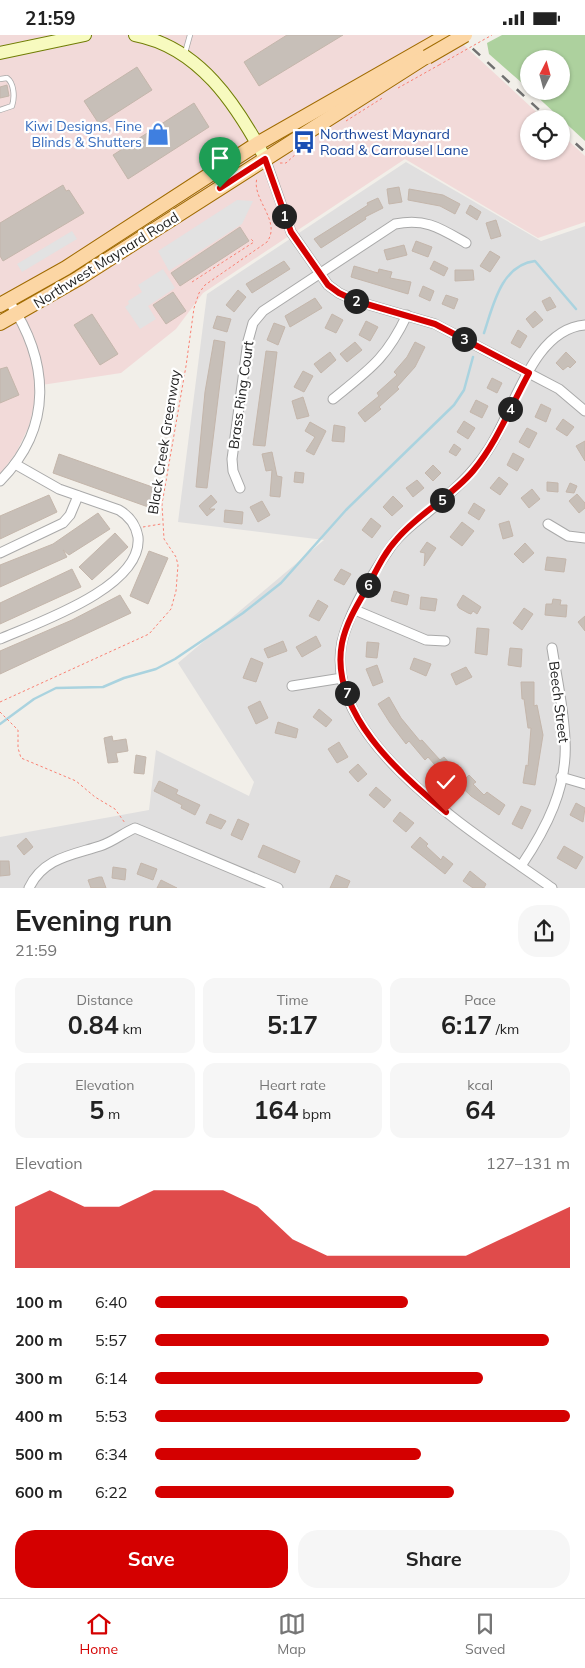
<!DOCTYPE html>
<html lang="en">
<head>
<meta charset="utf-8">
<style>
  body { margin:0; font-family:Mulish,sans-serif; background:#f6f6f6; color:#222; height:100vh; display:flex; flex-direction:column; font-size:19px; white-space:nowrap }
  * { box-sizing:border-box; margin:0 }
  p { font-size:16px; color:#767676 }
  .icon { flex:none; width:28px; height:28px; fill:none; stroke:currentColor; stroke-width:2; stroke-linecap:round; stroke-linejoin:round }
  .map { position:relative; height:853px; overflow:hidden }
  .sheet { display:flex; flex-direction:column; background:#fff; flex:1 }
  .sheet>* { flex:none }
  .needle { width:32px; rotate:6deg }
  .tools { position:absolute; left:520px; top:15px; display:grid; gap:10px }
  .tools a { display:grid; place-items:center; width:50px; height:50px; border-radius:50%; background:#fff; box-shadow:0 1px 4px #0004; font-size:25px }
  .pin { position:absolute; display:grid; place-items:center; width:42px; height:42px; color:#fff; margin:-51px -21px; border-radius:50% 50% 50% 0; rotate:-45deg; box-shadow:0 0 5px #0007 }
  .pin .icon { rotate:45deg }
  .km { position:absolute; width:25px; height:25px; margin:-12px; border-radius:50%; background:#222; color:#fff; font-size:14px; line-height:25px; text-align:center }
  .round { display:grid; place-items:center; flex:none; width:52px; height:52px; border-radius:20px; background:#f6f6f6 }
  .headline { display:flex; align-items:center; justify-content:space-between; height:85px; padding:0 15px }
  h1 { font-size:28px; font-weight:700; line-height:38px }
  .figures { display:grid; grid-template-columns:repeat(3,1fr); gap:8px; height:85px; padding:5px 15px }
  .figures div { display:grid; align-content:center; border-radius:12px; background:#f6f6f6; text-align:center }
  .figures b { font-size:25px; font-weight:700 }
  .figures small { font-size:14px; font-weight:400 }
  .figures p { font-size:14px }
  .chart { height:140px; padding:10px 15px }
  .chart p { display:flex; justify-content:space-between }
  .chart svg { width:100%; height:90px; margin-top:5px; fill:#d40000; opacity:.7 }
  .cta { display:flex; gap:10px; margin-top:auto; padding:10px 15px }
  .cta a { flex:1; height:58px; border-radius:20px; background:#d40000; color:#fff; font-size:20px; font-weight:700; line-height:58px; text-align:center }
  .cta a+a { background:#f6f6f6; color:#222 }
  ul { padding:0 15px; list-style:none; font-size:16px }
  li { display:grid; grid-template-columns:80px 60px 1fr; align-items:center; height:38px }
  li i { height:12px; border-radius:6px; background:#d40000 }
  .status { display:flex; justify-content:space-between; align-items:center; height:35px; padding:0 25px; background:#fff; direction:ltr }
  .status svg { height:14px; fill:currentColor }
  .tab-bar { display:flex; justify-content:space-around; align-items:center; height:70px; border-top:1px solid #e0e0e0; background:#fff; font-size:14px; color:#767676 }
  .tab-bar a { display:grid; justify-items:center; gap:2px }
  .tab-bar .current { color:#d40000 }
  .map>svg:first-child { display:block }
  .residential { fill:#e0dfdf }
  .commercial { fill:#f2dad9 }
  .forest { fill:#add19e }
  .parking { fill:#e2e2e2 }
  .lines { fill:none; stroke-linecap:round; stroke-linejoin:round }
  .stream { stroke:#aad3df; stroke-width:2.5 }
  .building { fill:#c7bfb8; stroke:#c4b6ab }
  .lane-casing { stroke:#a9a9a9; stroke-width:6 }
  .street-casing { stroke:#a9a9a9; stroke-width:11 }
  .secondary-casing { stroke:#707d05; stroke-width:14 }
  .primary-casing { stroke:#a06b00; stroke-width:16 }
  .path { stroke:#fa8072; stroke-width:1; stroke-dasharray:2.5 2.5; stroke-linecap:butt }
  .lane { stroke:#fff; stroke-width:4.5 }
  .street { stroke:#fff; stroke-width:9 }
  .secondary { stroke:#f7fabf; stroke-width:12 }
  .primary { stroke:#fcd6a4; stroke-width:14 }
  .rail { stroke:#707070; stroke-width:2.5; stroke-dasharray:10 10; stroke-linecap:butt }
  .primary-bridge-casing { stroke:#a06b00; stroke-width:16; stroke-linecap:butt }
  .path-bridge { stroke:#fa8072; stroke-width:1; stroke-dasharray:2.5 2.5; stroke-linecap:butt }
  .primary-bridge { stroke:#fcd6a4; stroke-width:14 }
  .route-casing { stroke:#fff; stroke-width:10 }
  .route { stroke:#d40000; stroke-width:6 }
  .labels { text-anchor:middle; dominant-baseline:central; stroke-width:4.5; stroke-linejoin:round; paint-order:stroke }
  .shop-label { font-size:14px; fill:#366cbe; stroke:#fff; text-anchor:end }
  .transit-label { font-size:14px; fill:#164399; stroke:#fff; text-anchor:start }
  .street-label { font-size:14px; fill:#222; stroke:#fff }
</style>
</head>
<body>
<div class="status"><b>21:59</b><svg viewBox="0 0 49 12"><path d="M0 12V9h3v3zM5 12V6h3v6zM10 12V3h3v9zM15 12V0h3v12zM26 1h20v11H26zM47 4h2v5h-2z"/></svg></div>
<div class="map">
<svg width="585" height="853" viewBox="0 0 585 853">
  <rect width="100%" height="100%" fill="#f2efe9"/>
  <!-- residential -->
  <path class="residential" d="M406,127l135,79 44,-15v662h-585v-51l149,-27 7,-60 93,46 5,-14 -76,-119 146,-123 -146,-18 29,-228z"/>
  <!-- commercial -->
  <path class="commercial" d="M0,0h453l91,84h-15v32h32v-17l24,22v66l-47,16 -133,-79 -202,134 -27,36 -55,44 -86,13 -1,19 -5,21 -13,27 -16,21z"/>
  <!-- forest -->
  <path class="forest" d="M502,0h83v106l-54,-50h30v-32h-32v30l-40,-35 -2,-11z"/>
  <!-- parking -->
  <g class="parking">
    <path d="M237,165l16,1 -11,23 -73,47 -11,-20z"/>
    <path d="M72,196l5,8 -55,33 -5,-8z"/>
    <path d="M163,234l12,19 -27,18 8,13 -16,10 -15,-22 4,-3 -1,-3 14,-9 -4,-7z"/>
  </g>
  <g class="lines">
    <!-- stream -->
    <g class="stream">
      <path d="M484,298c9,-27 17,-68 51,-72l41,48"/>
      <path d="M0,689l34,-25 22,-11 47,-1 21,-9 32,-9 19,-10 68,-46 38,-30 65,-73 108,-105 10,-15 9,-33"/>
    </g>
  </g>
  <!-- building -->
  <g class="building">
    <path d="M287,0h56l-84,51 -15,-24z"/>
    <path d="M137,32l15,23 -53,34 -15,-23z"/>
    <path d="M7,50l2,11 -9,2v-11z"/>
    <path d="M194,68l15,24 -81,52 -15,-24z"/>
    <path d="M63,150l3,6 3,-1 15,23 -81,48 -3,-5v-33z"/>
    <path d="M399,152l3,15 -13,2 -2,-15z"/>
    <path d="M409,154l34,6 17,9 -5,10 -15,-8 -32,-6z"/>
    <path d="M378,163l5,10 -18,9 1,2 -45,29 -7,-9 54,-34 -1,-2z"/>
    <path d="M470,170l11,7 -4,8 -11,-7z"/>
    <path d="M496,185l5,16 -10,3 -5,-16z"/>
    <path d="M240,192l9,14 -69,45 -9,-13z"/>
    <path d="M416,206l16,6 -4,10 -16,-6z"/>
    <path d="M404,210l3,10 -20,5 -3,-10z"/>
    <path d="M490,216l10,6 -10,15 -10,-6z"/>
    <path d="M284,226l6,8 -38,24 -6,-9z"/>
    <path d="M434,226l14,7 -4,8 -14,-7z"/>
    <path d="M354,231l24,7 1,-4 13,3 -2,6 21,4 -3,12 -57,-17z"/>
    <path d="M455,235h18l1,10 -19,1z"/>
    <path d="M423,251l11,5 -4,10 -11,-5z"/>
    <path d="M238,255l8,7 -12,15 -8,-7z"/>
    <path d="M173,257l13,19 -20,13 -13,-19z"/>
    <path d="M446,260l12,4 -4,10 -12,-5z"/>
    <path d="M550,262l6,10 -9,4 -5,-10z"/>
    <path d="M315,263l7,10 -32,19 -5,-11z"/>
    <path d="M535,276l8,9 -10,8 -7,-9z"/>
    <path d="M92,279l26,40 -18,11 -26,-40z"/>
    <path d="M332,279l11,6 -7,13 -11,-5z"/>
    <path d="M217,281l14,3 -4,13 -14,-4z"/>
    <path d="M366,286l12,6 -8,14 -11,-6z"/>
    <path d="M274,288l11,4 -7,18 -11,-5z"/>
    <path d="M518,295l9,6 -7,12 -9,-5z"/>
    <path d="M214,305l11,2 -18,146 -11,-1 9,-95z"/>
    <path d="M355,307l7,8 -15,12 -7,-8z"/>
    <path d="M415,307l10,5 -10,20 -18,20 2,2 -20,18 2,2 -16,13 -7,-9 21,-17 -2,-3 20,-18 -3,-3 13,-15z"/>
    <path d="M266,316l11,1 -12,94 -12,-1z"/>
    <path d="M330,317l6,8 -15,13 -7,-9z"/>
    <path d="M566,317l10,10 -6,6 -2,-2 -5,4 -7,-7z"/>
    <path d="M7,332l12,28 -19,8v-34z"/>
    <path d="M303,336l10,5 -9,16 -10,-5z"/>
    <path d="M492,343l10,5 -5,10 -10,-5z"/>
    <path d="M303,362l6,19 -12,3 -5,-18z"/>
    <path d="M476,365l12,6 -6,12 -12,-6z"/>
    <path d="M541,369l10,5 -5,13 -11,-5z"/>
    <path d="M563,384l11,8 -7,9 -11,-7z"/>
    <path d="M464,386l11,7 -7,11 -11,-7z"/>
    <path d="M310,387l16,9 -12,24 -8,-4 9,-14 -10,-6z"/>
    <path d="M334,390l11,2 -1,15 -12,-1z"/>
    <path d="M527,393l10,5 -8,15 -10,-6z"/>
    <path d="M585,406v20l-9,-15z"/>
    <path d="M454,409l7,5 -5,7 -7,-4z"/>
    <path d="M272,417l5,24 5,1 -2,20 -10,-1 2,-26 -6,1 -4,-17z"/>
    <path d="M513,418l11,6 -7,12 -10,-6z"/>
    <path d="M59,419l99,35 -7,19 -98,-35z"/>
    <path d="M433,430l8,8 -8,8 -8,-8z"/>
    <path d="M295,437l9,1 -1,10 -9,-1z"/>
    <path d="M499,442l9,7 -8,11 -10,-7z"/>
    <path d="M417,445l7,8 -11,9 -7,-9z"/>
    <path d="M547,447l11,1v9l-11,-1z"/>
    <path d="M570,448l7,3 -3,7 -8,-1z"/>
    <path d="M532,454l8,10 -11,9 -8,-10z"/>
    <path d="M577,459l8,9v5l-6,5 -10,-12z"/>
    <path d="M49,460l8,17 -57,27v-23z"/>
    <path d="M211,460l6,7 -8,7h6l-8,7 -8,-10z"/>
    <path d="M393,461l10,10 -11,10 -9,-9z"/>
    <path d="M262,466l8,14 -12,7 -8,-15z"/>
    <path d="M474,468l11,7 -6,10 -11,-7z"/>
    <path d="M225,475l18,2 -1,12 -18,-2z"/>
    <path d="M98,478l12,16 -41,26 -6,-5 4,7 -67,30v-22l53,-21z"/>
    <path d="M371,483l10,8 -9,12 -10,-8z"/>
    <path d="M509,486l4,15 -10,3 -4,-15z"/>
    <path d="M462,487l12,9 -12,15 -12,-9z"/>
    <path d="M115,498l13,14 -36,33 -13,-13z"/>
    <path d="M427,507l9,6 -12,18 1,-13 -5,-1z"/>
    <path d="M525,508l9,10 -11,10 -9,-9z"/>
    <path d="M149,516l19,7 -20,46 -18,-8z"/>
    <path d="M547,522l19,2 -2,13 -19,-2z"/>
    <path d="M72,534l9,18 -81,37v-21z"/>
    <path d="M341,534l10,5 -7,11 -10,-5z"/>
    <path d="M394,556l15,4 -2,10 -16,-4z"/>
    <path d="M120,560l11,18 -131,61v-23l72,-31z"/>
    <path d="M463,560l18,12 -4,7 -4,-3 -2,3 -3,-1 -9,-5 -2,-3z"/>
    <path d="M421,562l16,2 -2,12 -15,-2z"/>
    <path d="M553,564l8,1 -1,5h7l-1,12 -21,-2 1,-11h6z"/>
    <path d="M318,565l10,6 -9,15 -10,-5z"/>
    <path d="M524,573l9,6 -11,16 -9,-7z"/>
    <path d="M585,581v15l-7,-9z"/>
    <path d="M477,593l12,1 -2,26 -12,-2z"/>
    <path d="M316,601l5,10 -19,11 -6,-10z"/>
    <path d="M283,606l4,10 -19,7 -4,-9z"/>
    <path d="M367,607l12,1 -2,15 -11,-1z"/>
    <path d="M510,613l12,1 -1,18 -13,-2z"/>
    <path d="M251,623l12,5 -7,19 -13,-4z"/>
    <path d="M414,623l17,6 -5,12 -16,-7z"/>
    <path d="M377,630l6,17 -10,4 -7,-17z"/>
    <path d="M466,632l6,10 -16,8 -5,-11z"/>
    <path d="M521,647h13v24l3,-1 6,30 -8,50 -12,-2 3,-18 2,1 3,-38h-3l-4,-29h-2z"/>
    <path d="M389,662l12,21 19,23 2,-1 18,20 4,-3 20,23 5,-5 7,7 -3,2 11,11 3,-3 18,13 -6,10 -28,-19 -20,-19 -3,3 -20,-23 -3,3 -16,-19 -3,3 -16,-21 -12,-19z"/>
    <path d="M260,666l8,17 -12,6 -8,-17z"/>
    <path d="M319,674l13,11 -6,7 -13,-10z"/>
    <path d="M278,687l20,7 -2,9 -21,-5z"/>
    <path d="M112,701l1,5 13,-2 2,12 -12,2 2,9 -10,1 -4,-25z"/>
    <path d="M339,707l9,15 -11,6 -9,-14z"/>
    <path d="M136,720l10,2 -2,17 -10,-1z"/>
    <path d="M358,729l9,10 -9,8 -9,-10z"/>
    <path d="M159,746l19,9 -2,4 24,11 -5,10 -14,-7 1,-3 -28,-14z"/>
    <path d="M376,752l15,13 -7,8 -15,-13z"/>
    <path d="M576,768l9,5 -2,14 -13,-7z"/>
    <path d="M521,771l10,4 -9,19 -10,-5z"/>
    <path d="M400,777l14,11 -8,9 -13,-11z"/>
    <path d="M210,779l16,7 -5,8 -15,-6z"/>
    <path d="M238,784l11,5 -7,16 -11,-5z"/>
    <path d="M420,802l8,7 -2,2 15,14 2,-4 10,8 -8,10 -34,-27z"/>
    <path d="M26,803l7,9 -9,8 -7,-9z"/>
    <path d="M263,810l37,16 -5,12 -37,-16z"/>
    <path d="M564,811l19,11 -7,12 -19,-11z"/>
    <path d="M0,826h9l1,14 -10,1z"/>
    <path d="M141,828l16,6 -4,11 -16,-6z"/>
    <path d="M113,832l13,2 -1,11 -13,-2z"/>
    <path d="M470,836l16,13 -2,4h-11l-10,-7z"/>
    <path d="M336,840l14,6 -3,7h-17z"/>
    <path d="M99,842h3l4,11h-15l-3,-8z"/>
    <path d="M161,845l16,8h-20z"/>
  </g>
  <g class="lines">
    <defs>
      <g id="lane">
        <path d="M185,18l5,-18"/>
        <path d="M0,44l7,-1c7,5 8,19 5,28l-12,4"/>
      </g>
      <g id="street">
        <path d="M265,123l26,74 37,53 11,8 17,8 79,23 124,65 26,22"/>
        <path d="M333,364c37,-30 53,-40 74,-84"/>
        <path d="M0,446c54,-54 49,-120 9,-180"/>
        <path d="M240,453l-7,-17 -1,-12 16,-118 5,-18 10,-12 132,-87c31,-6 45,4 71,19"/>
        <path d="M548,489l20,12 17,2"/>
        <path d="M0,518l63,-30 7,-8 8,-19"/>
        <path d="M355,575l71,30 19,1"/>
        <path d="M0,604c37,-16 143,-52 138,-102 -2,-12 -9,-21 -19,-27l-60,-21 -44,-25"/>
        <path d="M292,651l50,-8"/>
        <path d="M561,742l24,7"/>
        <path d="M521,831c25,-37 47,-79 44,-126 -1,-30 -8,-61 -13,-92"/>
        <path d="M29,853c14,-30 43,-33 71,-42 13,-4 23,-13 35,-18l143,60"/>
        <path d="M552,853c-69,-50 -231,-145 -210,-246 7,-30 31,-69 48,-94 10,-15 25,-25 38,-36 23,-19 44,-37 60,-62 26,-38 44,-121 97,-125"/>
      </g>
      <g id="secondary">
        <path d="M135,0c64,12 101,69 130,123"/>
        <path d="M0,18l85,-18"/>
      </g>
      <g id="primary">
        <path d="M0,270l66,-37 191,-124 191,-109"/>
        <path d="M0,288l79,-45 346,-221"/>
      </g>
    </defs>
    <!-- lane casing -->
    <use href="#lane" class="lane-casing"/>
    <!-- street casing -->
    <use href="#street" class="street-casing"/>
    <!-- secondary casing -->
    <use href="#secondary" class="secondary-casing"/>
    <!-- primary casing -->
    <use href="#primary" class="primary-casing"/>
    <!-- path -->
    <g class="path">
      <path d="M398,53l41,-23"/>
      <path d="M346,86l38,-24"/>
      <path d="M280,128h6l11,-10"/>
      <path d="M192,247l62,-40 -3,-3"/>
      <path d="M143,492l18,-3"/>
      <path d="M0,667l149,-68 22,-25 5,-18 2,-26 -2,-8 -12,-18 -2,-35 24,-138 8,-58 5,-15 6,-8 62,-43c15,-21 -16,-43 -10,-64"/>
      <path d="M0,677l18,18v18l3,10 55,23 19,16 20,12 10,14"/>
    </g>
    <!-- lane -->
    <use href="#lane" class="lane"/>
    <!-- street -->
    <use href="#street" class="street"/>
    <!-- secondary -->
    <use href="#secondary" class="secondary"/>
    <!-- primary -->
    <use href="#primary" class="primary"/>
    <!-- rail -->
    <g class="rail">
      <path d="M458,0l91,84"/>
      <path d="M561,95l24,22"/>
    </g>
    <defs>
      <path id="primary-bridge" d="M427,22l38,-22"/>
    </defs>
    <!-- primary-bridge casing -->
    <use href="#primary-bridge" class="primary-bridge-casing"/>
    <!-- path-bridge -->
    <path class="path-bridge" d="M439,30l53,-30"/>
    <!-- primary-bridge -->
    <use href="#primary-bridge" class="primary-bridge"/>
  </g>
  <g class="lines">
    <defs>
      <path id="route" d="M220,153l45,-29 26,73 37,53 11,8 17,8 79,23 94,49c-18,33 -32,69 -56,98 -22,26 -54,42 -76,68 -13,14 -21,32 -30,49 -10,17 -21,35 -25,55 -13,68 57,131 104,169"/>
    </defs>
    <!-- route casing -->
    <use href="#route" class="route-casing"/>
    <!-- route -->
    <use href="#route" class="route"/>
  </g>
  <!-- icons -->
  <defs>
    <symbol id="shop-bare" viewBox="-9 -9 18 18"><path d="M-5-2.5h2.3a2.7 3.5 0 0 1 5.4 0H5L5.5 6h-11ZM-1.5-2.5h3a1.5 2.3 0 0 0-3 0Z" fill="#3f7fe0" stroke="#fff" stroke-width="2.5" paint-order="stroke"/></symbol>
    <symbol id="bus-bare" viewBox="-9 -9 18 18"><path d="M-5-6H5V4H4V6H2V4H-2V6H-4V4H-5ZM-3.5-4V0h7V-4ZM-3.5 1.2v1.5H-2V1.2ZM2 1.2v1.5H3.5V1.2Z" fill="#1a4fb4" stroke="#fff" stroke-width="2.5" paint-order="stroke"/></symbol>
  </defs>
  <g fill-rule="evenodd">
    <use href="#shop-bare" x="142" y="83" width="32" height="32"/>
    <use href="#bus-bare" x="288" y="91" width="32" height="32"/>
  </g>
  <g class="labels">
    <!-- shop labels -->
    <g class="shop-label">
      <text x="142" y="91">Kiwi Designs, Fine<tspan x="142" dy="16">Blinds &amp; Shutters</tspan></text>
    </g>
    <!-- transit labels -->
    <g class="transit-label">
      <text x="320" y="99">Northwest Maynard<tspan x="320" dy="16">Road &amp; Carrousel Lane</tspan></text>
    </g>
    <!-- street labels -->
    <g class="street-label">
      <text transform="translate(106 225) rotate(-32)">Northwest Maynard Road</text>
      <text transform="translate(241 360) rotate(-82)">Brass Ring Court</text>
      <text transform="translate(164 407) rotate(-81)">Black Creek Greenway</text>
      <text transform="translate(559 667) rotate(83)">Beech Street</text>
    </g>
  </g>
</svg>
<div class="tools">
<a><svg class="needle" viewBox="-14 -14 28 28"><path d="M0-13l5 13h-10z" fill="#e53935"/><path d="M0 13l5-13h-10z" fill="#767676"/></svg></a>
<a><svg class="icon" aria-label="locate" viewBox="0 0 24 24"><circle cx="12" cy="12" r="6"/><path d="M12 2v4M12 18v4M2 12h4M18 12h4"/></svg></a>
</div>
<div class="pin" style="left:220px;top:153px;background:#1e9e55"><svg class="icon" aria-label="arrive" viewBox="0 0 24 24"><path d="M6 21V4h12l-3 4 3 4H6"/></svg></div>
<div class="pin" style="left:446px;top:777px;background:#d93025"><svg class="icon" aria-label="check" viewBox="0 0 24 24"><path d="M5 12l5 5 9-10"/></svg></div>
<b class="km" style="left:284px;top:181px">1</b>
<b class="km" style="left:356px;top:266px">2</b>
<b class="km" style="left:464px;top:304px">3</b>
<b class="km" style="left:510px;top:374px">4</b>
<b class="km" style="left:442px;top:465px">5</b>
<b class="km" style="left:368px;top:550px">6</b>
<b class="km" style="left:347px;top:658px">7</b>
</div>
<section class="sheet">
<div class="headline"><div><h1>Evening run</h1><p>21:59</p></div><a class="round"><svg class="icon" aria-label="share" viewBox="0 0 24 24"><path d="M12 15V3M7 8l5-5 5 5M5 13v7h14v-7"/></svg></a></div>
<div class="figures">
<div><p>Distance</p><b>0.84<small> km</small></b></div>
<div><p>Time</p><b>5:17</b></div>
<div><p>Pace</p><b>6:17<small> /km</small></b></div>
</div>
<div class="figures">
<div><p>Elevation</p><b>5<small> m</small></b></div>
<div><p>Heart rate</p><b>164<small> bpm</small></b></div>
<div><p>kcal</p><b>64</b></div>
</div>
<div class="chart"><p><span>Elevation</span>127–131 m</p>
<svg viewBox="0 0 160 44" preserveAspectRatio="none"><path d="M0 44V14L10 6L20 14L30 14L40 6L50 6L60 6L70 14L80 30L90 38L100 38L110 38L120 38L130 38L140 30L150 22L160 14V44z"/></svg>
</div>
<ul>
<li><b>100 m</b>6:40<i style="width:61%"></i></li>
<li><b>200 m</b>5:57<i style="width:95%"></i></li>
<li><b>300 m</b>6:14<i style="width:79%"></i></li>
<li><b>400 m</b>5:53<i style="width:100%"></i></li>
<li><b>500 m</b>6:34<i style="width:64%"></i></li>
<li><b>600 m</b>6:22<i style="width:72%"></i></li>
</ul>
<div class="cta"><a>Save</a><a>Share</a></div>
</section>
<nav class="tab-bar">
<a class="current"><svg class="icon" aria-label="home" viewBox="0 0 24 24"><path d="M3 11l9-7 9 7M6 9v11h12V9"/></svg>Home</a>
<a><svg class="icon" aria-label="map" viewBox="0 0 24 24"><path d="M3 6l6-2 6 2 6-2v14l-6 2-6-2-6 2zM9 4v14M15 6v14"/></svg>Map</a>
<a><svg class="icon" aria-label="saved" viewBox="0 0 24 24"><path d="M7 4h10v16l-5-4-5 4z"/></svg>Saved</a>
</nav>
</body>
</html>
